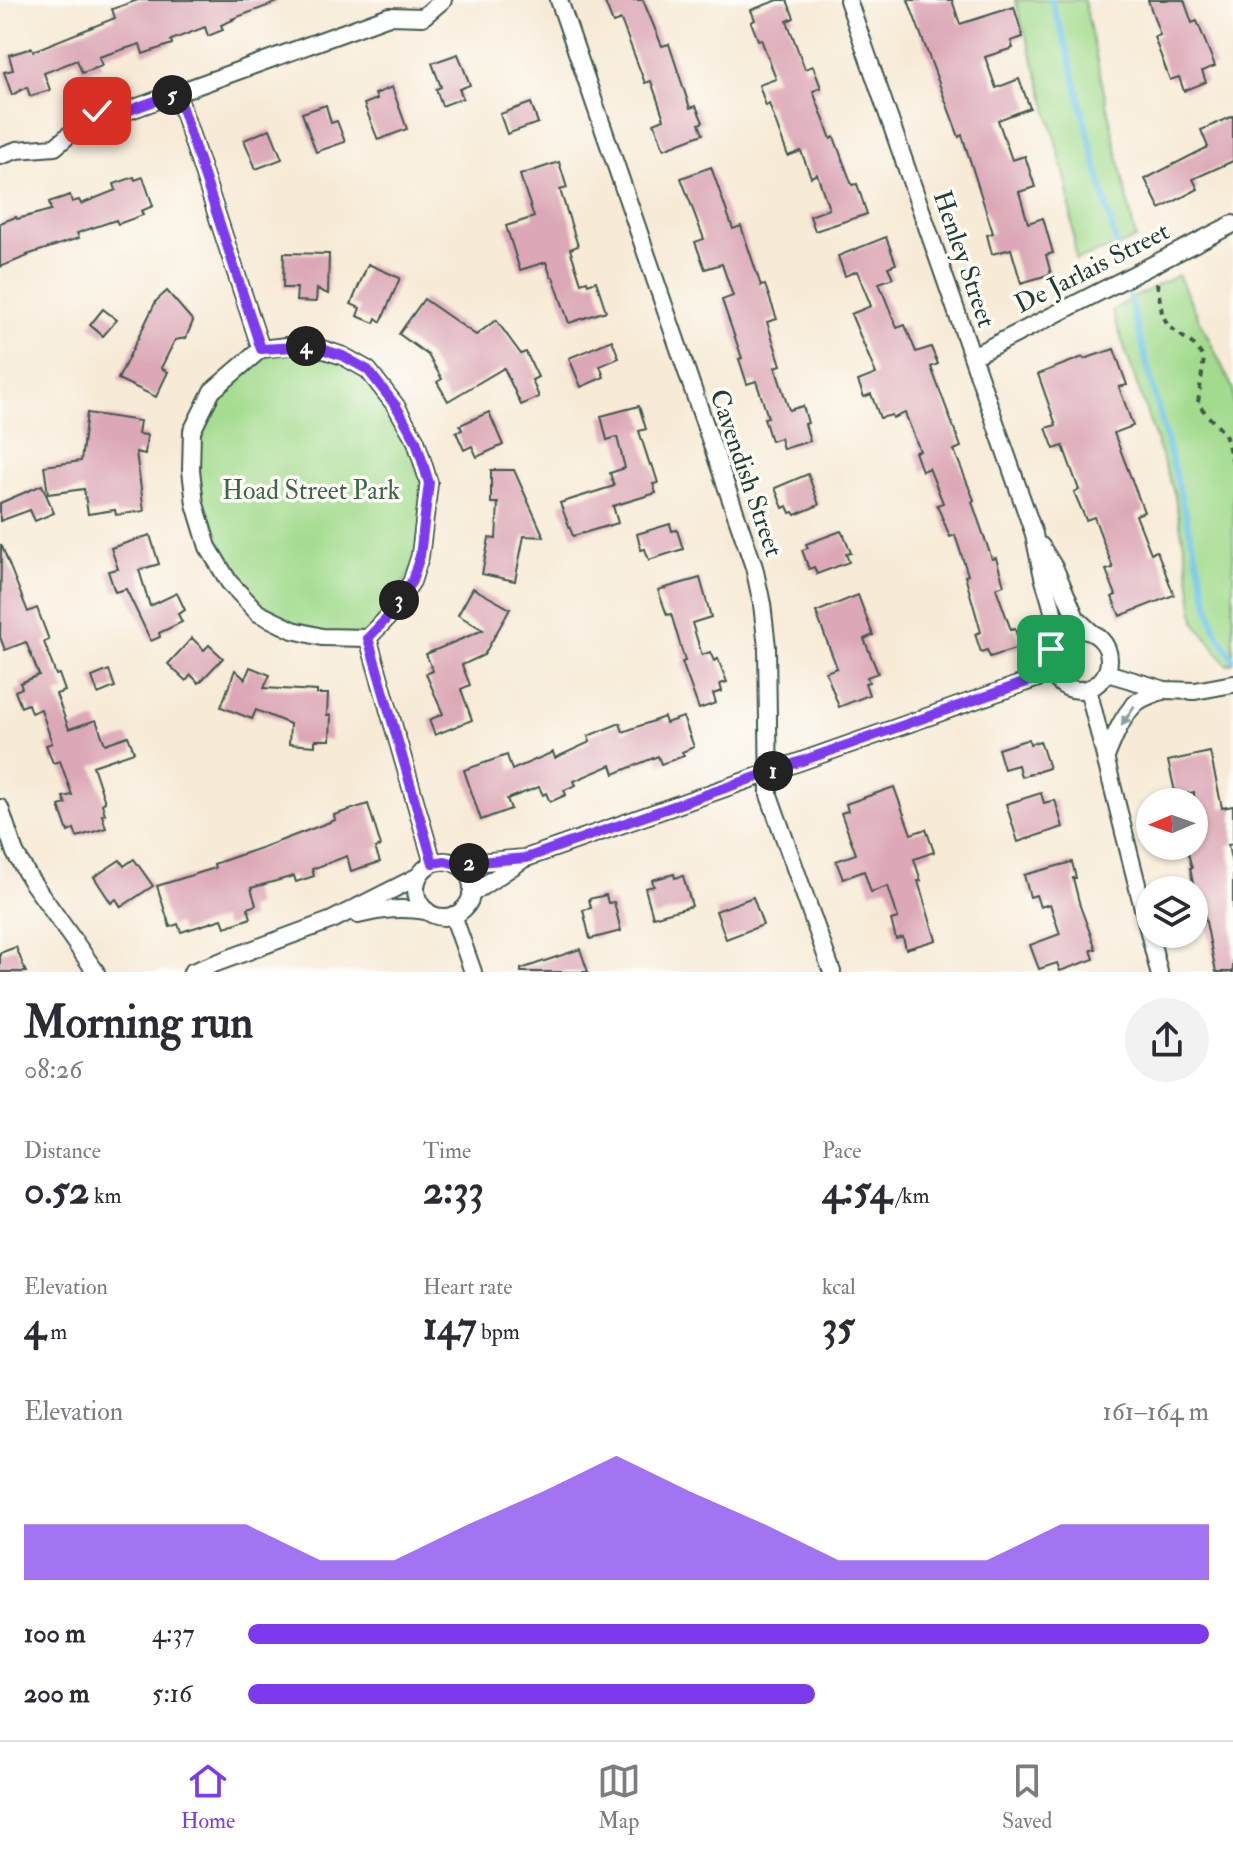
<!DOCTYPE html>
<html lang="en">
<head>
<meta charset="utf-8">
<style>
  body { margin:0; font-family:"IM FELL Double Pica",serif; background:#f2f2f3; color:#2b2b33; height:100vh; display:flex; flex-direction:column; font-size:30px; white-space:nowrap }
  * { box-sizing:border-box; margin:0 }
  p { font-size:26px; color:#7c7c81 }
  .icon { flex:none; width:44px; height:44px; fill:none; stroke:currentColor; stroke-width:2; stroke-linecap:round; stroke-linejoin:round }
  .map { position:relative; height:972px; overflow:hidden }
  .side { display:flex; flex-direction:column; background:#fff; flex:1 }
  .side>* { flex:none }
  .needle { width:52px; rotate:268deg }
  .buttons { position:absolute; left:1136px; top:788px; display:grid; gap:16px }
  .buttons a { display:grid; place-items:center; width:72px; height:72px; border-radius:50%; background:#fff; box-shadow:0 2px 6px #0004; font-size:40px }
  .pin { position:absolute; display:grid; place-items:center; width:68px; height:68px; color:#fff; margin:-34px; border-radius:16px; box-shadow:0 4px 12px #0006 }
  .km { position:absolute; width:40px; height:40px; margin:-20px; border-radius:50%; background:#222; color:#fff; font-size:22px; line-height:40px; text-align:center }
  .round { display:grid; place-items:center; flex:none; width:84px; height:84px; border-radius:42px; background:#f2f2f3 }
  .head { display:flex; align-items:center; justify-content:space-between; height:136px; padding:0 24px }
  h1 { font-size:44px; font-weight:700; line-height:60px }
  .stats { display:grid; grid-template-columns:repeat(3,1fr); gap:12px; height:136px; padding:8px 24px }
  .stats div { display:grid; align-content:center }
  .stats b { font-size:40px; font-weight:700 }
  .stats small { font-size:22px; font-weight:400 }
  .stats p { font-size:22px }
  .chart { height:224px; padding:16px 24px }
  .chart p { display:flex; justify-content:space-between }
  .chart svg { width:100%; height:144px; margin-top:8px; fill:#7c3aed; opacity:.7 }
  ul { padding:0 24px; list-style:none; font-size:26px }
  li { display:grid; grid-template-columns:128px 96px 1fr; align-items:center; height:60px }
  li i { height:20px; border-radius:10px; background:#7c3aed }
  .tab-bar { display:flex; justify-content:space-around; align-items:center; height:112px; border-top:2px solid #e1e1e2; background:#fff; font-size:22px; color:#7c7c81 }
  .tab-bar a { display:grid; justify-items:center; gap:4px }
  .tab-bar .selected { color:#7c3aed }
  .map>svg:first-child { display:block }
  .green { fill:#a3db8e; stroke:#618c61; stroke-width:2 }
  .lines { fill:none; stroke-linecap:round; stroke-linejoin:round }
  .stream { stroke:#6ac3e7; stroke-width:6 }
  .building { fill:#dca7b6 }
  .minor-casing { stroke:#3f574c; stroke-width:20 }
  .path { stroke:#3f574c; stroke-width:4; stroke-dasharray:6 6; stroke-linecap:butt }
  .minor { stroke:#fff; stroke-width:16 }
  .oneway { fill:#8f9e9a }
  .route-casing { stroke:#fff; stroke-width:16 }
  .route { stroke:#7c3aed; stroke-width:10 }
  .labels { text-anchor:middle; dominant-baseline:central; stroke-width:7; stroke-linejoin:round; paint-order:stroke }
  .street-label { font-size:26px; fill:#1f3d34; stroke:#fdfcf7 }
  .park-label { font-size:26px; fill:#40644a; stroke:#fdfcf7 }
</style>
</head>
<body>
<div class="map">
<svg width="1233" height="972" viewBox="0 0 1233 972">
  <rect width="100%" height="100%" fill="#fdfcf7"/>
  <filter id="ink" filterUnits="userSpaceOnUse"><feTurbulence type="fractalNoise" baseFrequency=".0125" numOctaves="2"/><feDisplacementMap in="SourceGraphic" scale="16" xChannelSelector="R" yChannelSelector="G"/><feConvolveMatrix kernelMatrix="1 2 1 2 8 2 1 2 1" color-interpolation-filters="sRGB"/></filter>
  <filter id="wash" filterUnits="userSpaceOnUse"><feTurbulence type="fractalNoise" baseFrequency=".006" numOctaves="4" result="noise"/><feDisplacementMap in="SourceGraphic" scale="32" xChannelSelector="R" yChannelSelector="G"/><feGaussianBlur stdDeviation="1.8" result="paint"/><feColorMatrix in="noise" values="0 0 0 0 0 0 0 0 0 0 0 0 0 0 0 0 0 1.4 0 .05"/><feComposite in="paint" operator="in"/></filter>
  <g filter="url(#wash)">
    <rect width="100%" height="100%" fill="#f7ead6"/>
    <!-- green -->
    <g class="green">
      <path d="M1015,0h69l52,239 -60,21 -8,-72 -27,-103z"/>
      <path d="M1178,275l55,114v274l-6,2 -32,-43 -8,-62 -13,-67 -62,-182 22,-14z"/>
      <path d="M261,349l82,7 53,50 33,77 -9,73 -52,82 -46,-1 -64,-24 -50,-66 -16,-116 20,-40z"/>
    </g>
    <g class="lines">
      <!-- stream -->
      <g class="stream">
        <path d="M1051,0l16,49 53,211"/>
        <path d="M1130,298l85,331 18,30"/>
      </g>
    </g>
    <g id="blocks">
      <!-- building -->
      <g class="building">
        <path d="M138,0h139l1,2 -46,17 1,1 -12,5 2,5 -15,6 -3,-9 -34,13 1,4 -29,10 -3,-10 -41,13 3,9 -20,7 -5,-13 -33,13 6,17 -20,6 -3,-9 -15,8 -8,-23 9,-2 -4,-15 23,-7 1,3 82,-33 -3,-9z"/>
        <path d="M604,0h39l19,46 7,-2 21,64 6,-2 7,16 -4,2 4,10 -39,15 -10,-26 10,-4 -13,-38 -6,2 -24,-63 -8,3z"/>
        <path d="M778,0h9l7,18 -7,3 18,48 8,-3 8,22 -8,3 18,48 3,-2 18,48 5,-1 10,30 -52,17 -5,-15 19,-7 -12,-35 -6,3 -10,-26 -13,5 -19,-52 -3,2 -7,-21 17,-6 -15,-40 -3,1 -7,-18 4,-2 -4,-10z"/>
        <path d="M908,0h44l8,24 54,-17 9,30 -12,4 2,7 -28,9 11,31 23,-9 11,29 -32,12 14,40 13,-4 10,31 -16,5 9,31 15,-5 10,35 -7,2 5,19 -30,9 -10,-34 -19,5 -5,-19 6,-2 -31,-98 -3,2z"/>
        <path d="M1148,0h36l8,23 5,-2 18,45 -13,5 4,11 -22,9 -5,-14 -9,3 -16,-43 6,-2z"/>
        <path d="M458,54l12,31 -11,4 4,9 -21,8 -6,-17 5,-2 -9,-24z"/>
        <path d="M392,87l15,42 -29,11 -14,-36 13,-5 -2,-5z"/>
        <path d="M531,103l7,20 -31,11 -7,-20z"/>
        <path d="M326,105l5,18 6,-2 8,21 -29,10 -14,-39z"/>
        <path d="M1233,116v45l-40,18 5,10 -38,20 -15,-30 63,-32 -7,-17z"/>
        <path d="M270,129l12,30 -26,10 -12,-29z"/>
        <path d="M559,162l8,26 -7,2 18,56 -8,3 11,34 6,-2 1,3 8,-3 10,30 -37,12 -16,-46h-2l-5,-15 -26,8 -14,-44 28,-9 -14,-42z"/>
        <path d="M711,167l22,62 8,-3 20,60 4,-1 12,34 -10,3 14,43 -6,2 14,43 14,-4 5,17 -3,1 5,17 -27,8 -3,-11 -9,3 -7,-23 4,-1 -12,-36 -9,3 -8,-25 3,-1 -20,-58 11,-4 -11,-32 -17,5 -10,-27 9,-3 -23,-61z"/>
        <path d="M134,177l1,3 8,-3 10,29 -12,5 2,4 -25,9 -2,-4 -39,13 2,5 -52,17 1,1 -28,11v-44l16,-6 1,2 34,-9 -2,-8 21,-7 2,7 7,-2 2,4 35,-14 -2,-6z"/>
        <path d="M886,237l10,27 -8,3 5,11 -14,5 18,45 8,-3 11,27 15,-5 7,17 -7,3 30,80 -7,3 20,50 -2,2 20,57 4,-1 8,27 -8,3 15,42 4,-1 6,18 -31,10 -3,-7 -6,2 -6,-18 6,-2 -16,-56 3,-1 -13,-40 -5,2 -13,-32 6,-2 -14,-35 -7,3 -7,-19 5,-1 -15,-38 -12,5 -1,-3 -12,3 -9,-24 -7,3 -6,-16 18,-7 -25,-60 20,-8 -14,-35 -12,5 -7,-20z"/>
        <path d="M284,253l45,1 -1,40 -11,-5 -1,13 -20,-1 1,-13h-14z"/>
        <path d="M368,264l32,14 -19,44 -5,-4 -2,5 -17,-7 3,-8 -9,-4z"/>
        <path d="M167,291l26,30 -7,17 -11,2 -14,28 7,4 -12,25 -38,-18 38,-78z"/>
        <path d="M424,299l52,36 20,-15 25,34 5,-2 12,25 -6,3 7,17 -18,8 -17,-37 -56,33 -11,-19 5,-3 -14,-24 -29,-21z"/>
        <path d="M103,309l14,11 -14,16 -13,-11z"/>
        <path d="M612,340l7,18 -19,8 4,11 -23,10 -12,-29z"/>
        <path d="M1114,349l13,36 -8,2 14,39 -19,7 30,79 -8,3 15,38 6,-2 17,44 -54,21 -8,-19 4,-2 -10,-25 7,-2 -19,-51 -8,3 -12,-28 5,-2 -16,-44 -9,3 -8,-21 10,-3 -18,-51 45,-17 1,2z"/>
        <path d="M639,406l7,23 -7,2 11,34 2,-1 6,19 -5,1 3,9 -43,13 5,17 -45,13 -13,-33 54,-17 -4,-13 15,-5 -8,-31 -10,3 -6,-24z"/>
        <path d="M489,412l14,33 -26,12 -5,-11 -8,4 -8,-18 6,-2 -2,-5z"/>
        <path d="M87,413l53,8 -2,13 9,1 -2,19 -9,-2 8,59 -28,4 -1,-5 -27,4 -4,-25 -36,5 -4,-28 37,-5z"/>
        <path d="M491,470h23l30,67 -20,-1 -9,45 -33,-7 7,-36 7,1 2,-36h-7z"/>
        <path d="M808,474l11,31 -24,10 -2,-3 -3,1 -3,-7 -4,2 -8,-20z"/>
        <path d="M42,485l12,28 -19,8 -5,-11 -30,11v-18z"/>
        <path d="M670,524l2,7 5,-1 6,19 -34,11 -4,-11 -4,1 -4,-16z"/>
        <path d="M841,531l2,4h1l7,18 -5,1 3,8 -32,12 -3,-7 -5,2 -7,-19 6,-2 -2,-4z"/>
        <path d="M150,535l9,29 -20,6 11,36 27,-13 8,17 -7,4 4,8 -23,11 1,4 -9,4 -25,-52 -11,3 -7,-21 10,-2 -7,-21z"/>
        <path d="M1,544l27,68 9,-4 12,32 -5,2 12,33 3,-1 6,17 -9,3 13,35 27,-9 9,24 23,-8 6,16 -41,14 12,36 -3,2 3,10 -3,1 4,13 -29,9 -3,-8 -6,3 -9,-26 7,-2 -3,-7 9,-2 -12,-34 -7,2 -7,-18 6,-2 -11,-34 -10,4 -3,-9 -7,3 -6,-16 7,-3 -2,-5 19,-8 -13,-33 -21,8 -5,-13z"/>
        <path d="M700,578l11,39 -19,6 10,32 8,-3 4,9 4,-2 9,23 -7,2 2,7 -9,3 3,9 -17,6 -17,-47 3,-1 -14,-47 -4,1 -9,-25z"/>
        <path d="M473,588l37,21 -26,46 -22,10 8,20 -9,4 11,31 -37,15 -6,-15 14,-6 -17,-40 7,-3 -7,-17 57,-24 -25,-15z"/>
        <path d="M858,595l15,40 -9,4 14,34 -11,4 2,5 -4,1 4,12 -30,12 -13,-35 11,-4 -21,-56z"/>
        <path d="M192,638l12,12 5,-5 14,13 -24,25 -8,-8 -5,6 -18,-17z"/>
        <path d="M250,667l20,8 -6,13 53,3v3h11l-1,21h4l-1,25h-15v6l-26,-2 1,-20 -34,-14 -4,9 -31,-12 14,-37 10,9z"/>
        <path d="M109,670l6,17 -17,7 -6,-17z"/>
        <path d="M664,717l2,6 17,-6 11,30 -12,5 2,4 -23,8 -3,-8 -44,18 -3,-9 -37,16 2,4 -12,5 2,5 -16,7 -4,-9 -3,2 -4,-8 -32,12 4,10 -30,11 -17,-50 43,-15 5,15 41,-18 2,6 35,-16 -2,-6 32,-13 3,9z"/>
        <path d="M1029,739l1,5 10,-3 9,27 -28,9 -3,-12 -14,4 -6,-20z"/>
        <path d="M1210,752l12,56 11,-2v38l-5,1 5,24v103h-17l-15,-75 -5,1 -6,-30h2l-6,-22h8v-54l-18,4 -8,-35z"/>
        <path d="M894,787l17,47 15,-5 8,23 -20,7 7,22h-3l18,59 -30,9 -3,-12 -7,2 -5,-19 7,-2 -10,-32 -17,6 -7,-21 -21,8 -7,-18 20,-7 -15,-41 7,-2 -2,-7z"/>
        <path d="M1041,793l3,10 11,-3 8,27 -45,15 -12,-38z"/>
        <path d="M368,804l13,42 -6,2 5,14 -29,9 -4,-15 -35,13 2,7 -18,6 -2,-6 -43,12 5,17 -8,3 3,10 -26,9 -3,-8 -41,13 -3,-8 -8,3 -13,-41 58,-18 -1,-4 58,-20 63,-24 -1,-5z"/>
        <path d="M134,859l19,27 -32,21 -5,-8 -5,4 -17,-26 26,-17 4,6z"/>
        <path d="M1072,862l4,16h-3l7,28 16,43 -5,1 3,9 -34,12 -3,-8 -18,6 -9,-24 30,-11 -10,-30 -10,3 -4,-12 -6,2 -6,-22z"/>
        <path d="M674,874l1,4 8,-2 9,30 -39,11 -8,-29 9,-2 -2,-6z"/>
        <path d="M606,895l2,8 6,-1 7,29 -31,8 -7,-29 8,-2 -2,-9z"/>
        <path d="M753,897l10,28 -37,14 -10,-28z"/>
        <path d="M16,947l10,25h-26v-19z"/>
        <path d="M580,949l8,23h-67v-3z"/>
      </g>
    </g>
  </g>
  <g filter="url(#ink)">
    <use href="#blocks" fill-opacity="0" stroke="#3f574c" stroke-width="2"/>
    <g class="lines">
      <defs>
        <g id="minor">
          <path d="M559,0l195,567 8,37 5,43 2,148 63,177"/>
          <path d="M848,0l186,534c3,16 6,31 10,46 7,24 14,39 9,64"/>
          <path d="M177,93l84,256"/>
          <path d="M0,156l17,-6 38,-3 42,-36 33,-1 259,-94 34,1 20,-17"/>
          <path d="M287,346h26l30,10 25,14 28,36 20,35 13,42 -9,73 -8,25 -22,34 -22,23 -46,-1 -29,-7 -35,-17 -29,-31 -21,-35 -13,-43 -4,-34 1,-39 20,-40 49,-42z"/>
          <path d="M973,356l260,-132"/>
          <path d="M1041,546l14,23 21,49 15,14"/>
          <circle cx="1079" cy="660" r="30"/>
          <path d="M368,638l65,225"/>
          <path d="M1107,673l58,17 30,1 38,-7"/>
          <path d="M1088,689l71,283"/>
          <path d="M1106,757c7,-17 15,-39 29,-53 7,-7 19,-10 30,-14"/>
          <path d="M0,808l15,45 15,26 66,93"/>
          <circle cx="444" cy="889" r="28"/>
          <path d="M456,864l70,-6 526,-185"/>
          <path d="M471,894l50,-33"/>
          <path d="M358,915c25,-6 43,-8 69,-4"/>
          <path d="M453,915l20,57"/>
          <path d="M192,972l140,-52 87,-44"/>
        </g>
      </defs>
      <!-- minor casing -->
      <use href="#minor" class="minor-casing"/>
      <!-- path -->
      <path class="path" d="M1157,283l5,30 6,13 26,19 10,13 -6,45 9,12 18,19 8,29"/>
      <!-- minor -->
      <use href="#minor" class="minor"/>
    </g>
    <!-- one-way arrows -->
    <defs><path id="oneway-solid" d="M-6-.8H1V-3.2L6.5 0L1 3.2V.8H-6Z" transform="scale(2)"/></defs>
    <use class="oneway" href="#oneway-solid" transform="translate(1128 716) rotate(123)"/>
  </g>
  <g class="lines" filter="url(#ink)">
    <defs>
      <path id="route" d="M97,111l33,-1 47,-17 84,256 52,-3 30,10 25,14 28,36 20,35 13,42 -9,73 -8,25 -22,34 -22,23 65,225 12,-2 11,3 70,-6 526,-185 -3,-13 2,-11"/>
    </defs>
    <!-- route casing -->
    <use href="#route" class="route-casing"/>
    <!-- route -->
    <use href="#route" class="route"/>
  </g>
  <g class="labels">
    <!-- street labels -->
    <g class="street-label">
      <text transform="translate(964 259) rotate(71)">Henley Street</text>
      <text transform="translate(1092 268) rotate(-27)">De Jarlais Street</text>
      <text transform="translate(746 473) rotate(71)">Cavendish Street</text>
    </g>
    <!-- park labels -->
    <g class="park-label">
      <text x="311" y="491">Hoad Street Park</text>
    </g>
  </g>
</svg>
<div class="buttons">
<a><svg class="needle" viewBox="-14 -14 28 28"><path d="M0-13l5 13h-10z" fill="#e53935"/><path d="M0 13l5-13h-10z" fill="#7c7c81"/></svg></a>
<a><svg class="icon" aria-label="layers" viewBox="0 0 24 24"><path d="M12 4l9 5-9 5-9-5zM3 14l9 5 9-5"/></svg></a>
</div>
<div class="pin" style="left:1051px;top:649px;background:#1e9e55"><svg class="icon" aria-label="arrive" viewBox="0 0 24 24"><path d="M6 21V4h12l-3 4 3 4H6"/></svg></div>
<div class="pin" style="left:97px;top:111px;background:#d93025"><svg class="icon" aria-label="check" viewBox="0 0 24 24"><path d="M5 12l5 5 9-10"/></svg></div>
<b class="km" style="left:773px;top:771px">1</b>
<b class="km" style="left:469px;top:863px">2</b>
<b class="km" style="left:399px;top:600px">3</b>
<b class="km" style="left:306px;top:346px">4</b>
<b class="km" style="left:172px;top:95px">5</b>
</div>
<section class="side">
<div class="head"><div><h1>Morning run</h1><p>08:26</p></div><a class="round"><svg class="icon" aria-label="share" viewBox="0 0 24 24"><path d="M12 15V3M7 8l5-5 5 5M5 13v7h14v-7"/></svg></a></div>
<div class="stats">
<div><p>Distance</p><b>0.52<small> km</small></b></div>
<div><p>Time</p><b>2:33</b></div>
<div><p>Pace</p><b>4:54<small> /km</small></b></div>
</div>
<div class="stats">
<div><p>Elevation</p><b>4<small> m</small></b></div>
<div><p>Heart rate</p><b>147<small> bpm</small></b></div>
<div><p>kcal</p><b>35</b></div>
</div>
<div class="chart"><p><span>Elevation</span>161–164 m</p>
<svg viewBox="0 0 160 44" preserveAspectRatio="none"><path d="M0 44V27L10 27L20 27L30 27L40 38L50 38L60 27L70 17L80 6L90 17L100 27L110 38L120 38L130 38L140 27L150 27L160 27V44z"/></svg>
</div>
<ul>
<li><b>100 m</b>4:37<i style="width:100%"></i></li>
<li><b>200 m</b>5:16<i style="width:59%"></i></li>
</ul>
</section>
<nav class="tab-bar">
<a class="selected"><svg class="icon" aria-label="home" viewBox="0 0 24 24"><path d="M3 11l9-7 9 7M6 9v11h12V9"/></svg>Home</a>
<a><svg class="icon" aria-label="map" viewBox="0 0 24 24"><path d="M3 6l6-2 6 2 6-2v14l-6 2-6-2-6 2zM9 4v14M15 6v14"/></svg>Map</a>
<a><svg class="icon" aria-label="saved" viewBox="0 0 24 24"><path d="M7 4h10v16l-5-4-5 4z"/></svg>Saved</a>
</nav>
</body>
</html>
